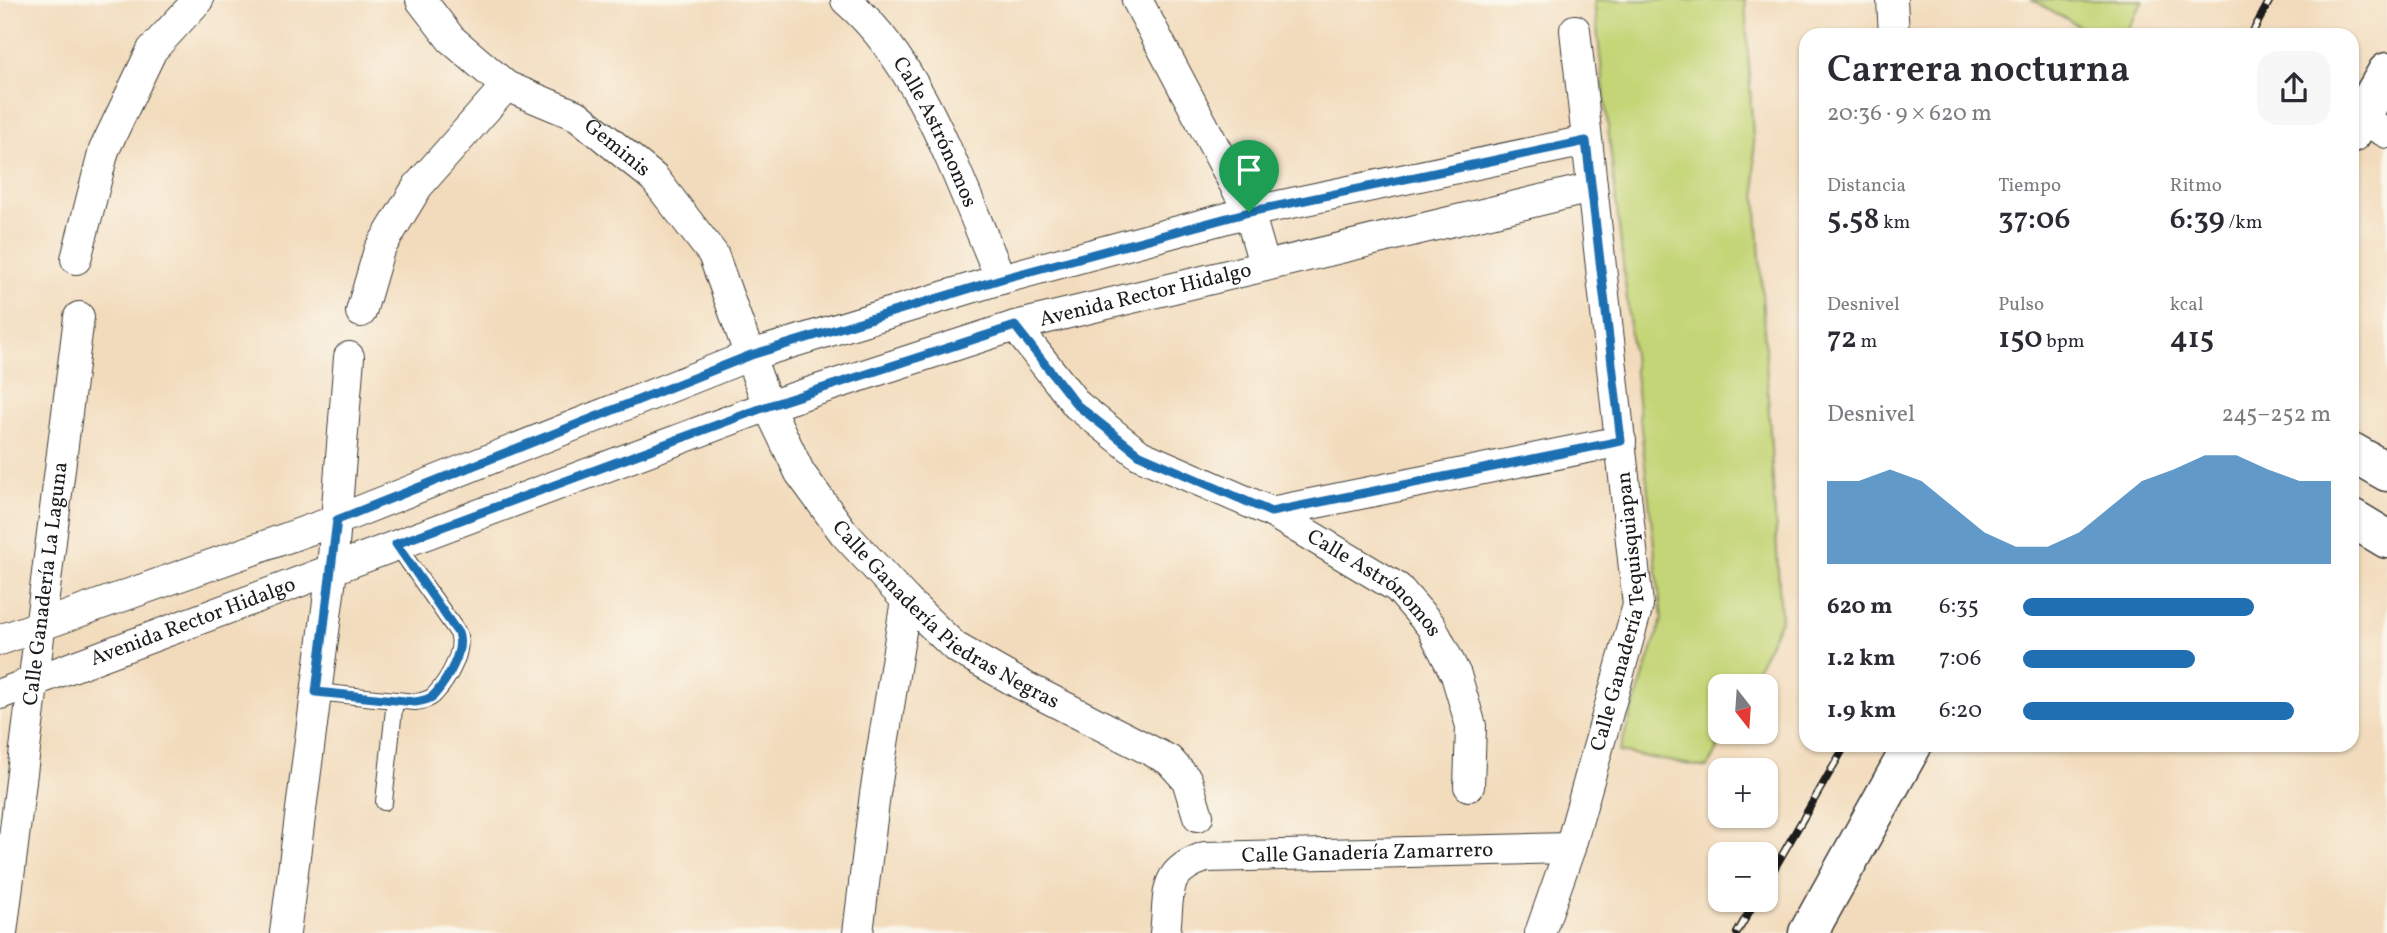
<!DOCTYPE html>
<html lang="es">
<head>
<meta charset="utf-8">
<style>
  body { margin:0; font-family:Vollkorn,serif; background:#f7f7f7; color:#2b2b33; height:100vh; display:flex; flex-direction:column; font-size:26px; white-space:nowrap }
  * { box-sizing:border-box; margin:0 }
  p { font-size:23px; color:#7c7c81 }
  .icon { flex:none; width:38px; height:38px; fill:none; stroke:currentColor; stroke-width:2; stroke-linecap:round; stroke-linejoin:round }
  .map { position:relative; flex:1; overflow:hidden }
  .details { position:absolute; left:1799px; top:28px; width:560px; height:724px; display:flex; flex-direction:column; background:#fff; border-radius:21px; box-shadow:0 2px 5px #0004 }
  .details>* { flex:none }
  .needle { width:46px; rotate:163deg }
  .tools { position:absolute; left:1708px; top:674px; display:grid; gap:14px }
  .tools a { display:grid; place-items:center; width:70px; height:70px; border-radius:14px; background:#fff; box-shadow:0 2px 5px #0004; font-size:35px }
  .pin { position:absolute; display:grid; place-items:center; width:60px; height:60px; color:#fff; margin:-72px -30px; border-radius:50% 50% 50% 0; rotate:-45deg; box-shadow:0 0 7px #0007 }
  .pin .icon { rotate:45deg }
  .round { display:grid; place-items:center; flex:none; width:74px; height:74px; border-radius:21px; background:#f7f7f7 }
  .overview { display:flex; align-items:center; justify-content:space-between; height:119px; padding:0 28px }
  h1 { font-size:38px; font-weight:600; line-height:52px }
  .metrics { display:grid; grid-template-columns:repeat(3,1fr); gap:10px; height:119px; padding:7px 28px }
  .metrics div { display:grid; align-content:center }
  .metrics b { font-size:30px; font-weight:600 }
  .metrics small { font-size:19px; font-weight:400 }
  .metrics p { font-size:19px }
  .chart { height:196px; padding:14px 28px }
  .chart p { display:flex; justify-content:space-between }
  .chart svg { width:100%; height:126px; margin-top:7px; fill:#1f6fb2; opacity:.7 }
  ul { padding:0 28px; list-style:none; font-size:23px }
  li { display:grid; grid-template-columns:112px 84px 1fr; align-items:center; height:52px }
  li i { height:18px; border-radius:9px; background:#1f6fb2 }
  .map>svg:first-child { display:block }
  .green { fill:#c4d577; stroke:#70784a; stroke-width:2 }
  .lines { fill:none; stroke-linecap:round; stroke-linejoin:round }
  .service-casing { stroke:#3c3934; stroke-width:18 }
  .minor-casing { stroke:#3c3934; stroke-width:32 }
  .tertiary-casing { stroke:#3c3934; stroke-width:41 }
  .service { stroke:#fff; stroke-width:16 }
  .minor { stroke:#fff; stroke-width:30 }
  .tertiary { stroke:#fff; stroke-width:38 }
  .rail-casing { stroke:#1c1c1c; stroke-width:8 }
  .rail { stroke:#fbf7ec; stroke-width:5; stroke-dasharray:16; stroke-linecap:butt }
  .route-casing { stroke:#fff; stroke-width:14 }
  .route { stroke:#1f6fb2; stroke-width:9 }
  .labels { text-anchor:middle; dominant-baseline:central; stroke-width:5; stroke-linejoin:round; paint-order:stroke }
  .street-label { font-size:21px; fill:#1c1c1c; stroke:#fbf7ec }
</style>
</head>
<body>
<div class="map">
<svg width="2387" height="933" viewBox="0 0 2387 933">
  <rect width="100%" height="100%" fill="#fbf7ec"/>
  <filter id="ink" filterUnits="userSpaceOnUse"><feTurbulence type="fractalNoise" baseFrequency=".0143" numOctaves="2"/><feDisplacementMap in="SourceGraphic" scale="14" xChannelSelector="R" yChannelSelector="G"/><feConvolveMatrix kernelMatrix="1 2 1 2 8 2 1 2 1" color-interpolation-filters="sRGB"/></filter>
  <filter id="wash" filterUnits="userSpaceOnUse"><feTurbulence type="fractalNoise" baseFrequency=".00686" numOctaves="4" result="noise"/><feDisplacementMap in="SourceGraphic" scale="28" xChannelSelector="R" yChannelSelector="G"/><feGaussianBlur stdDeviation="1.57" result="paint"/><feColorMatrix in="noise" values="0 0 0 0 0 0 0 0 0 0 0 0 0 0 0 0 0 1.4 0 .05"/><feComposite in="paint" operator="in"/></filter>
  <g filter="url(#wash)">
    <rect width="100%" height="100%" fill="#f2dbbc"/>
    <!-- green -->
    <g class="green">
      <path d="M1594,0h151l36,620 -33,66h-28v46h6l-19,36 -88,-16 43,-133z"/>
      <path d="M2033,0h110l-19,35h-29z"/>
    </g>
  </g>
  <g filter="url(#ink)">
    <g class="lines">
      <defs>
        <g id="service">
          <path d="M316,692l99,10c7,-1 15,-2 20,-8 13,-14 30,-43 23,-61l-62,-89"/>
          <path d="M384,802l11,-102"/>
        </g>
        <g id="minor">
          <path id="s1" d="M421,0l30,39 55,47 72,30 76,62 59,76 55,152 32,67 44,60 62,67 49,47 65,37 149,76 18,20 11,36"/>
          <path id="s2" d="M846,0c78,67 114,186 155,279"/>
          <path d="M1137,0l112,212 15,52"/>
          <path d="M1892,0l2,35"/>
          <path d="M2360,118l27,15"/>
          <path d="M76,259l28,-109 48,-100 46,-50"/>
          <path d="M361,312l18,-62 39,-64 88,-100"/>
          <path id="s3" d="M1015,326l62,79 63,50 131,57 127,76 33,38 25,49 15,51 -2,60"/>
          <path d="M1271,512l350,-71"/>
          <path d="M0,640l337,-120 414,-165 250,-76 248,-67 337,-71"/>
          <path id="s4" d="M0,694l768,-288 247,-80 576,-138"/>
          <path id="s5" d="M2,933l77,-616"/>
          <path d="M285,933l47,-363 17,-213"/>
          <path d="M858,933l17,-139 31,-194"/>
          <path id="s6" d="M1165,933c5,-40 -4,-61 40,-76l365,-9"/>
          <path id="s7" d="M1540,933l30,-85 68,-243 -63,-575"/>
        </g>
        <g id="tertiary">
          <path d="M2352,133l35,-61"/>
          <path d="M2352,452l35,20"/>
          <path d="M2352,518l35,21"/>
          <path d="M1808,933l104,-187"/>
        </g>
      </defs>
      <!-- service casing -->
      <use href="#service" class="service-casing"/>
      <!-- minor casing -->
      <use href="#minor" class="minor-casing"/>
      <!-- tertiary casing -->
      <use href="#tertiary" class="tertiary-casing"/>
      <!-- service -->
      <use href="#service" class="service"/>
      <!-- minor -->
      <use href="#minor" class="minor"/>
      <!-- tertiary -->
      <use href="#tertiary" class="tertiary"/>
      <defs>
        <g id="rail">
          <path d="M2251,35l19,-35"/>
          <path d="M1766,883l79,-137"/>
          <path d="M1737,933l19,-33"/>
        </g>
      </defs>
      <!-- rail casing -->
      <use href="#rail" class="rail-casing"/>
      <!-- rail -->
      <use href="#rail" class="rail"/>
    </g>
  </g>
  <g class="lines" filter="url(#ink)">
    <defs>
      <path id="route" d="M1586,141l35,300 -350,71 -131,-57 -63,-50 -62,-79 -247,80 -372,138 62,89c7,18 -11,47 -23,61 -5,6 -13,7 -20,8l-99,-10 21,-172 414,-165 250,-76 248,-67z"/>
    </defs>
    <!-- route casing -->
    <use href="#route" class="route-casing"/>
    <!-- route -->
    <use href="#route" class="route"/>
  </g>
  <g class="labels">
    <!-- street labels -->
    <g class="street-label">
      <text stroke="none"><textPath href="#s2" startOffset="161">Calle Astrónomos</textPath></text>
      <text stroke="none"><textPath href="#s1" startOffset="250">Geminis</textPath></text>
      <text stroke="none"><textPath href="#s4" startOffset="1214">Avenida Rector Hidalgo</textPath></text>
      <text stroke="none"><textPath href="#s5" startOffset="352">Calle Ganadería La Laguna</textPath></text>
      <text stroke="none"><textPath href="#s3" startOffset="450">Calle Astrónomos</textPath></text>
      <text stroke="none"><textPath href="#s7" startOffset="334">Calle Ganadería Tequisquiapan</textPath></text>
      <text stroke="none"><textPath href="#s1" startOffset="836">Calle Ganadería Piedras Negras</textPath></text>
      <text stroke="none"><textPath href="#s4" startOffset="206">Avenida Rector Hidalgo</textPath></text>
      <text stroke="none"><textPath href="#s6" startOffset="257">Calle Ganadería Zamarrero</textPath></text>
    </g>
  </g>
</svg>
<div class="tools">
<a><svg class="needle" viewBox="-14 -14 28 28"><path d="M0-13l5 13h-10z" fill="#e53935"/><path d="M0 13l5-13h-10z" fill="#7c7c81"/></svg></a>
<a>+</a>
<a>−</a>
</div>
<div class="pin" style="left:1249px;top:212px;background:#1e9e55"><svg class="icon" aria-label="arrive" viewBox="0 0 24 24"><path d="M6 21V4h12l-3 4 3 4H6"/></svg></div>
<section class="details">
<div class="overview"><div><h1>Carrera nocturna</h1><p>20:36 · 9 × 620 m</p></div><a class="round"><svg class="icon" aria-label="share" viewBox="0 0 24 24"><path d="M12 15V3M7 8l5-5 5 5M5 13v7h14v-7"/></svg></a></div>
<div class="metrics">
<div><p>Distancia</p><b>5.58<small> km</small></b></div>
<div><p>Tiempo</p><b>37:06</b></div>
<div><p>Ritmo</p><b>6:39<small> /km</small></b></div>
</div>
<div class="metrics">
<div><p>Desnivel</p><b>72<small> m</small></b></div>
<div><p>Pulso</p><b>150<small> bpm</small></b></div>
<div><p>kcal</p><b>415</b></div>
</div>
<div class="chart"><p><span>Desnivel</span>245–252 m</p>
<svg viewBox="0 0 160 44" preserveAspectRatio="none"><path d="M0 44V15L10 15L20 11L30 15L40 24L50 33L60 38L70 38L80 33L90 24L100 15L110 11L120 6L130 6L140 11L150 15L160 15V44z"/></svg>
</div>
<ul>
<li><b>620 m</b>6:35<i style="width:75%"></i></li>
<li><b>1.2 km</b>7:06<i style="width:56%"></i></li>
<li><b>1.9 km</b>6:20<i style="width:88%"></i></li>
</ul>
</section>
</div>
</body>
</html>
